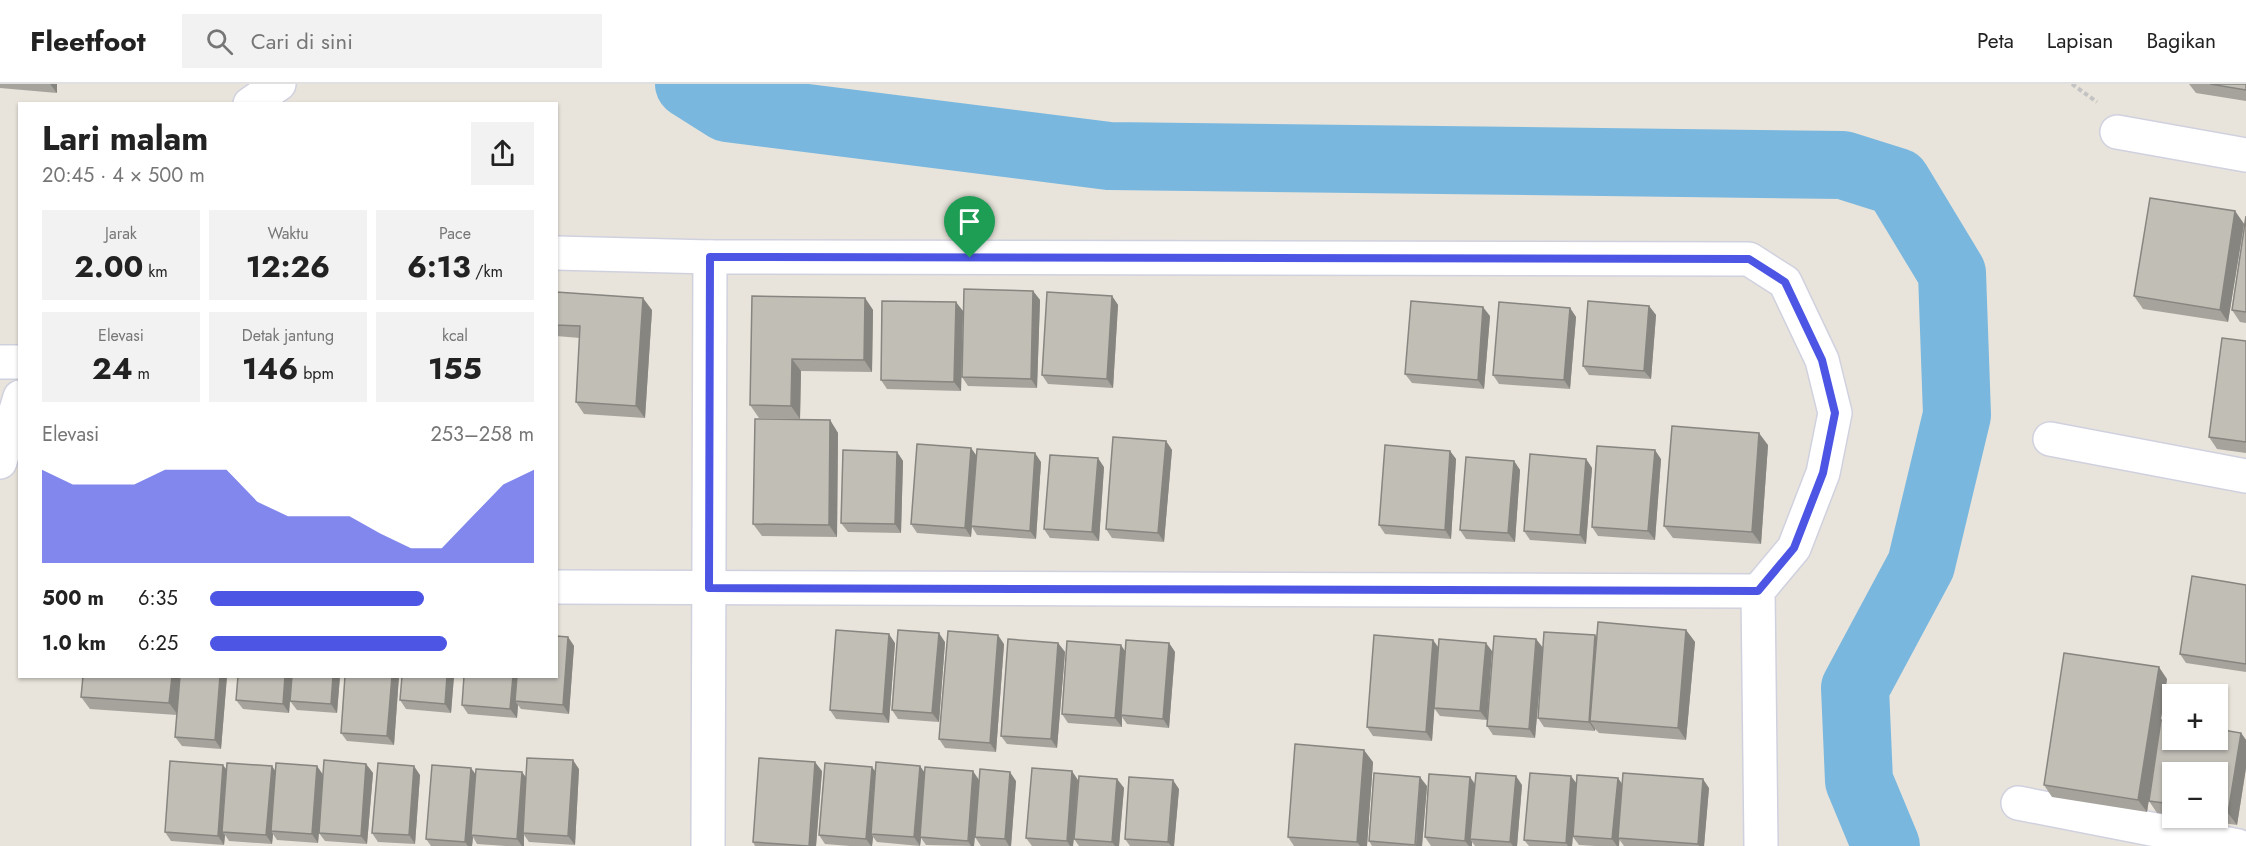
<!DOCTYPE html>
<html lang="id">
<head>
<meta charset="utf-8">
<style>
  body { margin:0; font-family:Jost,sans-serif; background:#f2f2f2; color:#222; height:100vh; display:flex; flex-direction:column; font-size:22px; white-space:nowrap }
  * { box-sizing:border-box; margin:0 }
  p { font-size:20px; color:#767676 }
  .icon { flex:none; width:33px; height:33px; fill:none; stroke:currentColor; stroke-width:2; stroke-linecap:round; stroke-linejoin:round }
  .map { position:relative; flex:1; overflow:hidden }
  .sheet { position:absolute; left:18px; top:18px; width:540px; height:576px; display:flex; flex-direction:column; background:#fff; border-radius:0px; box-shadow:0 2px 4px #0004 }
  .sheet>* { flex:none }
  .tools { position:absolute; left:2162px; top:600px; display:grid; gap:12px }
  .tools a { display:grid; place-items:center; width:66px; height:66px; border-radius:0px; background:#fff; box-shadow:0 2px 4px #0004; font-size:30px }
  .pin { position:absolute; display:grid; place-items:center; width:51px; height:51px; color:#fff; margin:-62px -26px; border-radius:50% 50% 50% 0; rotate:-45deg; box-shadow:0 0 6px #0007 }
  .pin .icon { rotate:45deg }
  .round { display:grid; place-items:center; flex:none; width:63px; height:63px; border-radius:0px; background:#f2f2f2 }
  .summary { display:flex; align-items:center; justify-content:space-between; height:102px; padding:0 24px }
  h1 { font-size:33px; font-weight:700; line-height:45px }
  .metrics { display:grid; grid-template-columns:repeat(3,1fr); gap:9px; height:102px; padding:6px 24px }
  .metrics div { display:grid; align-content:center; border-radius:0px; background:#f2f2f2; text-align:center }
  .metrics b { font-size:30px; font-weight:700 }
  .metrics small { font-size:16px; font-weight:400 }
  .metrics p { font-size:16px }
  .chart { height:168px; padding:12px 24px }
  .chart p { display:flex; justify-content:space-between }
  .chart svg { width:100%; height:108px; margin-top:6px; fill:#4c55e4; opacity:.7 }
  ul { padding:0 24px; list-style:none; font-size:20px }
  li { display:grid; grid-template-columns:96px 72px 1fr; align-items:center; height:45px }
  li i { height:15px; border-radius:8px; background:#4c55e4 }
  header { display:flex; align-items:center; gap:36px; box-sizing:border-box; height:84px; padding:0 30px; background:#fff; border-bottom:2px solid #e0e0e0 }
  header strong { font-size:28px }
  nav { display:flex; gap:33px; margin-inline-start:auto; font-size:21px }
  .search { width:420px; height:54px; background:#f2f2f2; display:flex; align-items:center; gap:15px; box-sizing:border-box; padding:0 21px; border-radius:0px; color:#767676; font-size:22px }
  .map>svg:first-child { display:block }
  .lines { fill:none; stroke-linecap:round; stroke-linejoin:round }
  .river { stroke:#79b7df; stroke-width:68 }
  .street-casing { stroke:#d0d1df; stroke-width:36 }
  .path { stroke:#c3c3c3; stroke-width:4; stroke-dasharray:4.5 3; stroke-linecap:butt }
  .street { stroke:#fff; stroke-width:33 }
  .wall { fill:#a6a39d }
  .shaded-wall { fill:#87857f }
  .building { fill:#c1beb6; stroke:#87857f; stroke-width:1.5 }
  .route-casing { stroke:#fff; stroke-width:12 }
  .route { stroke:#4c55e4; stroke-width:8 }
</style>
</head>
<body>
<header>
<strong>Fleetfoot</strong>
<div class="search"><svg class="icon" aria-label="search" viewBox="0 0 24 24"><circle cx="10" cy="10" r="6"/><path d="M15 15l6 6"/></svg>Cari di sini</div>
<nav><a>Peta</a><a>Lapisan</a><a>Bagikan</a></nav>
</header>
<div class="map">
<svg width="2246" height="762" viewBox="0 0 2246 762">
  <rect width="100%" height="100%" fill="#e8e4db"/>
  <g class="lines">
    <!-- river -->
    <path class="river" d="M689,0l38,24 382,48 734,9 54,17 55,91 5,142 -36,150 -66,123 4,93 27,65"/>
    <defs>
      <g id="street">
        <path d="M250,20l29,-20"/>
        <path d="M2117,48l129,23"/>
        <path d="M556,169l154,4 1039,2 36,23 37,78 13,53 -12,60 -29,75 -36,43 3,255"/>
        <path d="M0,278h20"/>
        <path d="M2050,355l196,37"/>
        <path d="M0,378l20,-65"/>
        <path d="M556,503l1202,4"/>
        <path d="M2018,719l220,43"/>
        <path d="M708,762l2,-589"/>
      </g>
    </defs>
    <!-- street casing -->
    <use href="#street" class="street-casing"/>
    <!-- path -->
    <path class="path" d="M2072,0l25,18"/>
    <!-- street -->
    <use href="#street" class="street"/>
  </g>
  <!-- wall -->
  <g class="wall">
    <path d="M0,0h57v9l-57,-5z"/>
    <path d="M2189,0h57v17l-50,-8z"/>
    <path d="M2235,127l9,13 -16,98 -85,-13 -9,-13z"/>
    <path d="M2246,132v107l-6,-1 -8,-12z"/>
    <path d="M1033,207l7,9 -3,88 -69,-2 -6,-9z"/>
    <path d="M556,208l96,18 -7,108 -61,-4 -8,-12 4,-64 -24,-2z"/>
    <path d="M752,212l113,2 8,12 -1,62 -71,-1 -1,48 -41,-1 -9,-13z"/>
    <path d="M1112,212l6,9 -5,83 -65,-4 -6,-9z"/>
    <path d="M1649,222l7,9 -5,64 -62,-4 -6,-9z"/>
    <path d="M1570,224l6,9 -6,72 -71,-5 -6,-9z"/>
    <path d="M963,227l-2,80 -74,-2 -6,-9z"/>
    <path d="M1490,232l-6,73 -72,-6 -7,-9z"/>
    <path d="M2246,257v112l-29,-4 -8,-12z"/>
    <path d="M830,336l8,13 -1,104 -75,-1 -9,-12z"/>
    <path d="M1166,357l6,9 -8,92 -52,-4 -6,-9z"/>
    <path d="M1768,361l-7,99 -88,-6 -9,-12z"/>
    <path d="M971,364l6,8 64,6 -5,77 -59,-4 -5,-8 -1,10 -54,-4 -6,-9z"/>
    <path d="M1450,367l6,8 -5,80 -66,-5 -6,-9z"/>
    <path d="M897,368l6,9 -2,72 -53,-1 -7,-9z"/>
    <path d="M1586,375l6,9 -6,76 -56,-4 -6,-9z"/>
    <path d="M1661,375l-6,81 -57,-4 -6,-9z"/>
    <path d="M1514,377l6,9 -5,72 -49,-3 -6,-9z"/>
    <path d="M1104,383l-5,74 -49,-3 -6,-9z"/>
    <path d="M2246,501v87l-60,-9 -6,-9z"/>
    <path d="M1686,546l9,12 -9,98 -87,-7 -4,-4v2l-51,-4 -6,-9z"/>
    <path d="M568,553l6,9 -5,68 -48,-5 -3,-4 -1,13 -49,-4 -6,-9z"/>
    <path d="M1536,555l7,9 -8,90 -42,-3 -6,-9z"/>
    <path d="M1433,556l6,8 53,3 -5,69 -47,-4 -6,-8 -2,33 -59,-5 -6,-9z"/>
    <path d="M945,558l-6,80 -41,-3 -6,-9z"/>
    <path d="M895,559l-6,80 -53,-4 -6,-9z"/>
    <path d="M1058,559l7,9 -8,96 -50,-4 -6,-8z"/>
    <path d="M1169,559l6,9 -6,76 -42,-4 -5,-7v10l-54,-4 -6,-9 64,-62z"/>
    <path d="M1004,560l-8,108 -51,-4 -6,-9z"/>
    <path d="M83,592h144l-6,73 -39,-3 -7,-9 2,-22 -87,-6 -9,-12z"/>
    <path d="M238,592h54l-3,37 -46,-4 -7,-9z"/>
    <path d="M340,592l-3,37 -40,-3 -7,-9z"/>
    <path d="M345,592h54l-5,69 -47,-4 -6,-8z"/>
    <path d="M402,592h52l-3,37 -45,-4 -6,-9z"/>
    <path d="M2167,595l-20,133 -95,-15 -8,-12z"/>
    <path d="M2161,636l11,2v18h45v-11l24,4 5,7v28l-9,57 -50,-7h30v-46h-45v43l-15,-2 -8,-12z"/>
    <path d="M1373,678l-6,84h-73l-6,-9z"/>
    <path d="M366,680l7,9 -6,71 -42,-3 -6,-8 -1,10 -41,-3 -4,-6 -1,10 -43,-3 -4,-6 -1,10 -53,-4 -6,-9 62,-62 49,2 41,-6 6,9z"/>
    <path d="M920,682l5,7 54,7 37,1 -5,65h-30l-6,-9 -1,9 -48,-1 -5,-7 -1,8 -43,-4 -4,-5 -1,9h-22l-25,-2 -6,-9 57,-63z"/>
    <path d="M579,685l-4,76 -46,-3 -5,-7v11h-18l-29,-2 -4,-7 -1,9h-41l-5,-7 50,-65 50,3z"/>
    <path d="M822,687l-6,75h-61l-2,-4z"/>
    <path d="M420,691l-5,69 -37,-2 -6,-9z"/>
    <path d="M1470,693l5,7 47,1 -5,61h-42l-3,-4v4h-41l-6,-9z"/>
    <path d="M1618,694l4,6 87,4 -5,58h-80l-5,-7v7h-24l-16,-1 -6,-8 -1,9h-43l-5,-6z"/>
    <path d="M1117,695l7,9 -5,58h-40l-5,-7 -1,7h-41l-6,-8 52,-58z"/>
    <path d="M1427,702l-5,60h-50l-3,-5z"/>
    <path d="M1179,705l-5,57h-44l-5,-7z"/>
  </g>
  <!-- shaded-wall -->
  <g class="shaded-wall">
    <path d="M50,0h7v9z"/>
    <path d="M2235,127l9,13 -16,98 -8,-12z"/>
    <path d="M1033,207l7,9 -3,88 -6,-9z"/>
    <path d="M1112,212l6,9 -5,83 -6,-9z"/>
    <path d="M643,214l9,12 -7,108 -9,-12z"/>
    <path d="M865,214l8,12 -1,62 -8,-12z"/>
    <path d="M956,218l7,9 -2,80 -7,-9z"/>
    <path d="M1649,222l7,9 -5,64 -7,-8z"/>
    <path d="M1483,223l7,9 -6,73 -6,-9z"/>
    <path d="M1570,224l6,9 -6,72 -6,-9z"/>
    <path d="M792,275l9,12 -1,48 -9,-13z"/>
    <path d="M830,336l8,13 -1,104 -8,-12z"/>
    <path d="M1759,349l9,12 -7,99 -9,-12z"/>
    <path d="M1166,357l6,9 -8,92 -6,-9z"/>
    <path d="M971,364l6,9 -6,80 -6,-9z"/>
    <path d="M1655,366l6,9 -6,81 -7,-9z"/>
    <path d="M1450,367l6,8 -5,80 -6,-9z"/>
    <path d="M897,368l6,9 -2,72 -6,-9z"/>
    <path d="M1035,369l6,9 -5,77 -6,-8z"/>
    <path d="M1098,374l6,9 -5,74 -7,-9z"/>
    <path d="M1586,375l6,9 -6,76 -6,-9z"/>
    <path d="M1514,377l6,9 -5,72 -7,-9z"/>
    <path d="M1686,546l9,12 -9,98 -8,-12z"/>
    <path d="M939,549l6,9 -6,80 -7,-9z"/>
    <path d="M889,550l6,9 -6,80 -6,-9z"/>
    <path d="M998,551l6,9 -8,108 -6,-9z"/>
    <path d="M1595,551l6,9 -11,77 5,8v2l-6,-9z"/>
    <path d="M568,553l6,9 -5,68 -6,-9z"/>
    <path d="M1536,555l7,9 -8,90 -6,-9z"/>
    <path d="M1433,556l6,9 -7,92 -6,-9z"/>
    <path d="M1058,559l7,9 -8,96 -6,-9z"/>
    <path d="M1169,559l6,9 -6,76 -6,-9z"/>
    <path d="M1486,559l6,8 -5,69 -7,-9z"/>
    <path d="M1121,561l6,9 -6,61 1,2v10l-7,-9z"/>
    <path d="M2159,583l8,12 -20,133 -9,-12z"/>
    <path d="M172,592h9l-3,39 -9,-12z"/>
    <path d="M220,592h7l-6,73 -6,-9z"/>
    <path d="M285,592h7l-3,37 -6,-9z"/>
    <path d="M333,592h7l-3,37 -6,-9z"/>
    <path d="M392,592h7l-5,69 -7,-9z"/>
    <path d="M447,592h7l-3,37 -6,-9z"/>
    <path d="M513,592h7l-5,25 3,4 -1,13 -7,-9z"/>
    <path d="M2241,649l5,7v28l-9,57 -9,-12z"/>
    <path d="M1364,666l9,12 -6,84h-7l-3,-4z"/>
    <path d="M573,676l6,9 -4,76 -7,-9z"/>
    <path d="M815,678l7,9 -6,75h-7z"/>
    <path d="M366,680l7,9 -6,71 -6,-8z"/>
    <path d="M223,681l7,9 -8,58 3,3 -1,10 -6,-9z"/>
    <path d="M272,682l6,9 -7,56 2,3 -1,10 -6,-9z"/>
    <path d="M317,682l6,9 -5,68 -6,-9z"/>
    <path d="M414,682l6,9 -5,69 -6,-9z"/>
    <path d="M920,682l6,9 -6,62 1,1 -1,8 -6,-9z"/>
    <path d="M872,683l6,8 -7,59 2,3 -1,9h-1l-5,-7z"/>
    <path d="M471,684l6,8 -6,59 2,2 -1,9h-4l-3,-4z"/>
    <path d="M973,687l6,9 -5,66h-3l-3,-5z"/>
    <path d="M1072,687l6,9 -5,66h-3l-3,-5z"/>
    <path d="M522,688l7,9 -6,52 1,2v11h-2l-5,-7z"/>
    <path d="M1010,688l6,9 -5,65h-2l-4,-7z"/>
    <path d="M1516,692l6,9 -5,61h-4l-3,-4z"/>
    <path d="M1571,692l6,8 -5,62h-4l-2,-3z"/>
    <path d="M1420,693l7,9 -5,60h-6z"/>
    <path d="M1470,693l6,9 -6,53 2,3v4h-3l-4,-5z"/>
    <path d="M1618,694l6,9 -5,59h-2l-5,-7z"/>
    <path d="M1117,695l7,9 -5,58h-4l-3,-4z"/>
    <path d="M1703,695l6,9 -5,58h-5l-1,-2z"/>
    <path d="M1173,696l6,9 -5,57h-3l-3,-4z"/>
  </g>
  <!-- building -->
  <g class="building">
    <path d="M2210,0h36v6z"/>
    <path d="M2150,114l85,13 -15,99 -86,-14z"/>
    <path d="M2246,132v96l-14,-2z"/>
    <path d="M964,205l69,2 -2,88 -69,-2z"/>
    <path d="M556,208l87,6 -7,108 -60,-4 4,-76 -24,-1z"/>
    <path d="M1047,208l65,4 -5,83 -65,-4z"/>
    <path d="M752,212l113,2 -1,62 -72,-1 -1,47 -41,-1z"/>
    <path d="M882,217l74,1 -2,80 -73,-2z"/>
    <path d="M1411,217l72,6 -5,73 -73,-6z"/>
    <path d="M1588,217l61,5 -5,65 -61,-5z"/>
    <path d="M1499,218l71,6 -6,72 -71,-5z"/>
    <path d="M2222,254l24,3v101l-37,-5z"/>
    <path d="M755,335l75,1 -1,105 -76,-1z"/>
    <path d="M1672,342l87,7 -7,99 -88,-6z"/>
    <path d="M1113,353l53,4 -8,92 -52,-4z"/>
    <path d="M917,360l54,4 -6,80 -54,-4z"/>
    <path d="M1385,361l65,6 -5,79 -66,-5z"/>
    <path d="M1597,362l58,4 -7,81 -56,-4z"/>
    <path d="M977,365l58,4 -5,78 -59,-5z"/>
    <path d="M843,366l54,2 -2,72 -54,-1z"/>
    <path d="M1530,370l56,5 -6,76 -56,-4z"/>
    <path d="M1050,371l48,3 -6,74 -48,-3z"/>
    <path d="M1466,373l48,4 -6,72 -48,-3z"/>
    <path d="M2192,492l54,9v79l-66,-10z"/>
    <path d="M1598,538l88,8 -8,98 -88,-7z"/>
    <path d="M836,546l53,4 -6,80 -53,-4z"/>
    <path d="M898,546l41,3 -7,80 -40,-3z"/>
    <path d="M948,547l50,4 -8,108 -51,-4z"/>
    <path d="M1544,548l51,3 -6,87 -51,-4z"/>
    <path d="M1374,551l59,5 -7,92 -59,-5z"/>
    <path d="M556,552l12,1 -5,68 -48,-4 2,-25h39z"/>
    <path d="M1494,552l42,3 -7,90 -42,-3z"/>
    <path d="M1008,555l50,4 -7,96 -50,-3z"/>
    <path d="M1439,555l47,4 -6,68 -46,-3z"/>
    <path d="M1126,556l43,3 -6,76 -42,-4z"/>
    <path d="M1067,557l54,4 -6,73 -53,-4z"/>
    <path d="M2064,569l95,14 -21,133 -94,-15z"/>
    <path d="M83,592h89l-3,27 -88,-6z"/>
    <path d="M180,592h40l-5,64 -40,-3z"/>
    <path d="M238,592h47l-2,28 -47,-4z"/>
    <path d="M292,592h41l-2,28 -41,-3z"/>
    <path d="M345,592h47l-5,60 -46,-3z"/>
    <path d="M402,592h45l-2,28 -45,-4z"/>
    <path d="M464,592h49l-3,33 -48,-4z"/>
    <path d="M2161,636l11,2v18h45v-11l24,4 -13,80 -11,-2v-39h-45v32l-23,-3z"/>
    <path d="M1295,660l69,6 -7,92 -69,-5z"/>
    <path d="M527,674l46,2 -5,76 -45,-3z"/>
    <path d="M759,674l56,4 -6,84 -56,-4z"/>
    <path d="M324,676l42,4 -5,72 -42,-3z"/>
    <path d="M170,677l53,4 -5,71 -53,-4z"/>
    <path d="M876,678l44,4 -6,71 -43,-3z"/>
    <path d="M227,679l45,3 -6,69 -44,-3z"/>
    <path d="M276,679l41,3 -5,68 -41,-3z"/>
    <path d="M378,679l36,3 -5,69 -37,-2z"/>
    <path d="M825,679l47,4 -6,72 -47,-4z"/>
    <path d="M432,681l39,3 -6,74 -39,-3z"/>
    <path d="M925,683l48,4 -5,70 -48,-4z"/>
    <path d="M1032,684l40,3 -5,70 -41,-3z"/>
    <path d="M476,685l46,3 -5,67 -46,-4z"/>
    <path d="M980,685l30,3 -5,67 -30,-2z"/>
    <path d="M1374,689l46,4 -5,68 -46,-4z"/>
    <path d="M1476,689l40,3 -6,66 -40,-3z"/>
    <path d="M1530,689l41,3 -5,67 -42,-3z"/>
    <path d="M1623,689l80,6 -5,65 -80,-6z"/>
    <path d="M1429,690l41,3 -5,64 -40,-4z"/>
    <path d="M1577,691l41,3 -6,61 -39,-3z"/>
    <path d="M1079,692l38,3 -5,63 -38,-3z"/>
    <path d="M1129,693l44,3 -5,62 -43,-3z"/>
  </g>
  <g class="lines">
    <defs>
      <path id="route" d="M710,173l1039,2 36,23 37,78 13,53 -12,60 -29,75 -36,43 -1049,-3z"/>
    </defs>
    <!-- route casing -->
    <use href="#route" class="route-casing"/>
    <!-- route -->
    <use href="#route" class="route"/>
  </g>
</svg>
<div class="tools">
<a>+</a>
<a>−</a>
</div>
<div class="pin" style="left:970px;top:174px;background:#1e9e55"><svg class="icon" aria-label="arrive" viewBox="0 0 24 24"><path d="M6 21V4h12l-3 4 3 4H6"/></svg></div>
<section class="sheet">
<div class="summary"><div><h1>Lari malam</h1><p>20:45 · 4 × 500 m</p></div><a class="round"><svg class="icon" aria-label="share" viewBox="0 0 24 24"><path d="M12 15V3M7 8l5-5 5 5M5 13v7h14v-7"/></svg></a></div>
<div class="metrics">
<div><p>Jarak</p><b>2.00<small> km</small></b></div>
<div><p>Waktu</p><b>12:26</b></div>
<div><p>Pace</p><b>6:13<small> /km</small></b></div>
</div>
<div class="metrics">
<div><p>Elevasi</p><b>24<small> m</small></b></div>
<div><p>Detak jantung</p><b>146<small> bpm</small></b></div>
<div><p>kcal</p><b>155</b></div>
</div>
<div class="chart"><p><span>Elevasi</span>253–258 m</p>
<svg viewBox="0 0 160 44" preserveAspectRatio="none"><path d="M0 44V6L10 12L20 12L30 12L40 6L50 6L60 6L70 19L80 25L90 25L100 25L110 32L120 38L130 38L140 25L150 12L160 6V44z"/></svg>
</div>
<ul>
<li><b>500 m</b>6:35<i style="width:66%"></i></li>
<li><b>1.0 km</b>6:25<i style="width:73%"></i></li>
</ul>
</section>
</div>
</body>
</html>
